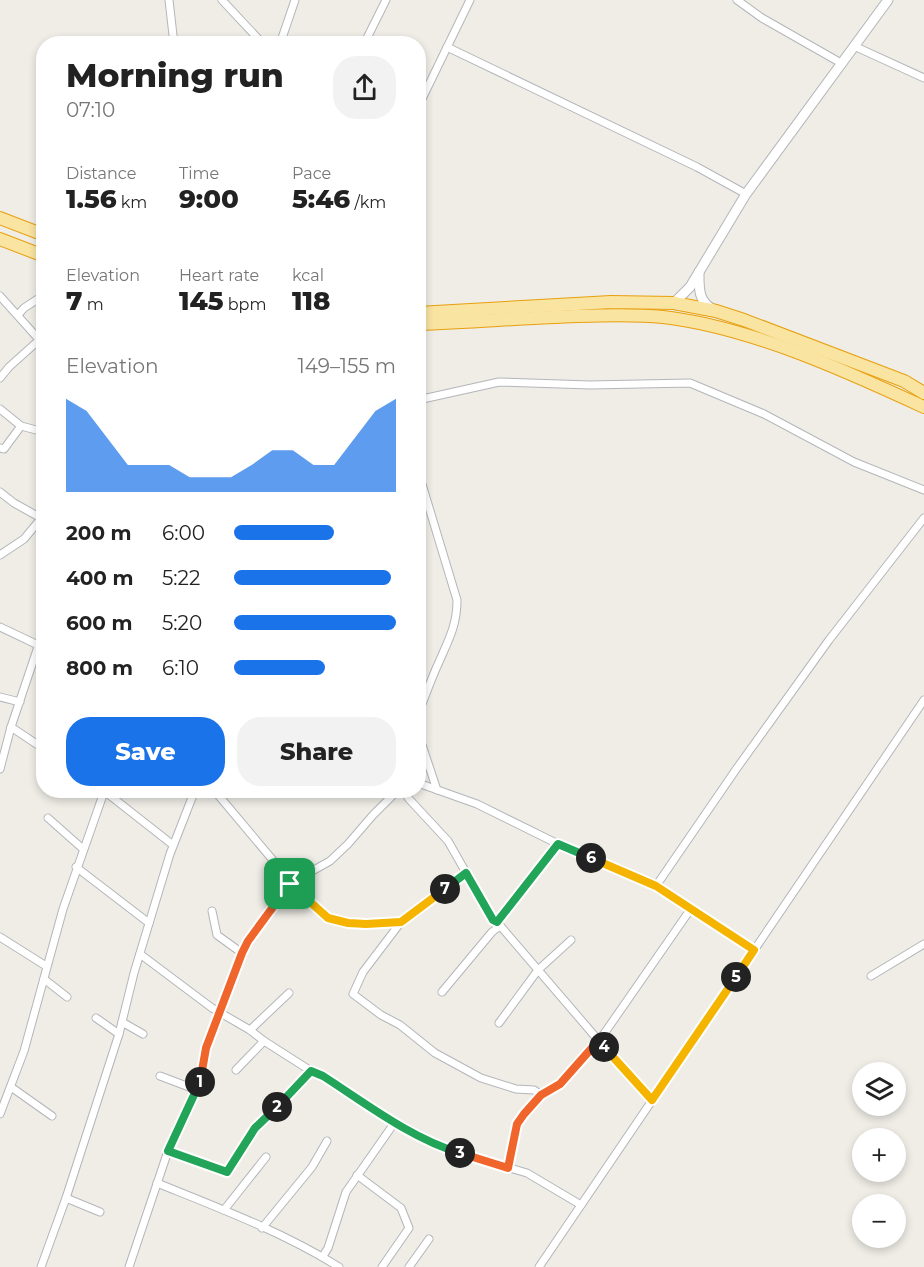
<!DOCTYPE html>
<html lang="en">
<head>
<meta charset="utf-8">
<style>
  body { margin:0; font-family:Montserrat,sans-serif; background:#f2f2f2; color:#222; height:100vh; display:flex; flex-direction:column; font-size:22px; white-space:nowrap }
  * { box-sizing:border-box; margin:0 }
  p { font-size:20px; color:#767676 }
  .icon { flex:none; width:33px; height:33px; fill:none; stroke:currentColor; stroke-width:2; stroke-linecap:round; stroke-linejoin:round }
  .map { position:relative; flex:1; overflow:hidden }
  .sheet { position:absolute; left:36px; top:36px; width:390px; height:762px; display:flex; flex-direction:column; background:#fff; border-radius:24px; box-shadow:0 3px 9px #0003 }
  .sheet>* { flex:none }
  .fabs { position:absolute; left:852px; top:1062px; display:grid; gap:12px }
  .fabs a { display:grid; place-items:center; width:54px; height:54px; border-radius:50%; background:#fff; box-shadow:0 3px 9px #0003; font-size:30px }
  .pin { position:absolute; display:grid; place-items:center; width:51px; height:51px; color:#fff; margin:-26px; border-radius:12px; box-shadow:0 3px 9px #0006 }
  .km { position:absolute; width:30px; height:30px; margin:-15px; border-radius:50%; background:#222; color:#fff; font-size:16px; line-height:30px; text-align:center }
  .round { display:grid; place-items:center; flex:none; width:63px; height:63px; border-radius:24px; background:#f2f2f2 }
  .summary { display:flex; align-items:center; justify-content:space-between; height:102px; padding:0 30px }
  h1 { font-size:33px; font-weight:800; line-height:45px }
  .figures { display:grid; grid-template-columns:repeat(3,1fr); gap:9px; height:102px; padding:6px 30px }
  .figures div { display:grid; align-content:center }
  .figures b { font-size:26px; font-weight:800 }
  .figures small { font-size:16px; font-weight:400 }
  .figures p { font-size:16px }
  .chart { height:168px; padding:12px 30px }
  .chart p { display:flex; justify-content:space-between }
  .chart svg { width:100%; height:108px; margin-top:6px; fill:#1a73e8; opacity:.7 }
  .cta { display:flex; gap:12px; margin-top:auto; padding:12px 30px }
  .cta a { flex:1; height:69px; border-radius:24px; background:#1a73e8; color:#fff; font-size:24px; font-weight:800; line-height:69px; text-align:center }
  .cta a+a { background:#f2f2f2; color:#222 }
  ul { padding:0 30px; list-style:none; font-size:20px }
  li { display:grid; grid-template-columns:96px 72px 1fr; align-items:center; height:45px }
  li i { height:15px; border-radius:8px; background:#1a73e8 }
  .map>svg:first-child { display:block }
  .lines { fill:none; stroke-linecap:round; stroke-linejoin:round }
  .minor-casing { stroke:#b3b6ba; stroke-width:9 }
  .tertiary-casing { stroke:#b3b6ba; stroke-width:11 }
  .trunk-casing { stroke:#e89f0d; stroke-width:14 }
  .minor { stroke:#fff; stroke-width:7 }
  .tertiary { stroke:#fff; stroke-width:9 }
  .trunk { stroke:#f9e4a2; stroke-width:12 }
  .split-1-casing { stroke:#fff; stroke-width:12 }
  .split-2-casing { stroke:#fff; stroke-width:12 }
  .split-3-casing { stroke:#fff; stroke-width:12 }
  .split-4-casing { stroke:#fff; stroke-width:12 }
  .split-5-casing { stroke:#fff; stroke-width:12 }
  .split-6-casing { stroke:#fff; stroke-width:12 }
  .split-7-casing { stroke:#fff; stroke-width:12 }
  .split-8-casing { stroke:#fff; stroke-width:12 }
  .split-1 { stroke:#f0652b; stroke-width:8 }
  .split-2 { stroke:#22a559; stroke-width:8 }
  .split-3 { stroke:#22a559; stroke-width:8 }
  .split-4 { stroke:#f0652b; stroke-width:8 }
  .split-5 { stroke:#f5b400; stroke-width:8 }
  .split-6 { stroke:#f5b400; stroke-width:8 }
  .split-7 { stroke:#22a559; stroke-width:8 }
  .split-8 { stroke:#f5b400; stroke-width:8 }
</style>
</head>
<body>
<div class="map">
<svg width="924" height="1267" viewBox="0 0 924 1267">
  <rect width="100%" height="100%" fill="#efede6"/>
  <g class="lines">
    <defs>
      <g id="minor">
        <path d="M169,0l5,44"/>
        <path d="M222,0l41,44"/>
        <path d="M737,0l25,18 79,45"/>
        <path d="M280,44l15,-44"/>
        <path d="M364,44l22,-44"/>
        <path d="M854,46l70,32"/>
        <path d="M447,47l250,120 49,27"/>
        <path d="M418,107l52,-107"/>
        <path d="M0,296l44,49"/>
        <path d="M18,315l6,-7 20,-13"/>
        <path d="M0,378l9,-11 29,-26"/>
        <path d="M418,400l81,-18 91,3 100,-2 74,31 90,48 70,28"/>
        <path d="M0,409l21,17 23,6"/>
        <path d="M0,448l4,1 17,-23"/>
        <path d="M418,471l39,129c0,25 -8,39 -18,62 -8,17 -14,35 -21,52"/>
        <path d="M0,492l14,11 27,15"/>
        <path d="M0,555l24,-16 20,-24"/>
        <path d="M0,627l38,18"/>
        <path d="M0,697l20,5"/>
        <path d="M11,727l33,22"/>
        <path d="M418,733l19,57"/>
        <path d="M0,769l11,-42 33,-98"/>
        <path d="M418,783l59,21 81,40 98,42 98,64"/>
        <path d="M103,790l70,55"/>
        <path d="M214,790l68,81c8,13 31,38 45,46 18,10 54,7 74,5"/>
        <path d="M310,790h6"/>
        <path d="M403,790l6,9 39,42 45,79 4,2 102,119 53,59"/>
        <path d="M48,818l35,31"/>
        <path d="M76,867l73,56"/>
        <path d="M466,873l-65,49 -38,50 -10,22 28,21 19,10 35,28 46,25 35,11 18,1 7,5"/>
        <path d="M656,886l81,-118 92,-128 95,-122"/>
        <path d="M212,911l5,24 25,18"/>
        <path d="M497,922l61,-78"/>
        <path d="M0,937l46,29"/>
        <path d="M140,954l72,54 38,22 14,11 47,30 12,5 72,46 50,27 82,24 54,32"/>
        <path d="M871,976l53,-32"/>
        <path d="M44,979l23,18"/>
        <path d="M442,992l50,-60 8,-6"/>
        <path d="M96,1018l23,16"/>
        <path d="M122,1022l21,12"/>
        <path d="M499,1023l39,-53 33,-30"/>
        <path d="M250,1030l39,-37"/>
        <path d="M236,1070l28,-29"/>
        <path d="M160,1076l37,14"/>
        <path d="M11,1087l41,29"/>
        <path d="M0,1114l24,-63 39,-142 41,-117"/>
        <path d="M168,1151l59,21 28,-44 56,-57"/>
        <path d="M508,1168l9,-44 7,-10 17,-19 19,-11 39,-43 91,-131"/>
        <path d="M357,1175l44,33 8,20 -27,39"/>
        <path d="M157,1183c62,25 126,49 182,84"/>
        <path d="M66,1198l34,14"/>
        <path d="M224,1210l42,-53"/>
        <path d="M262,1228l50,-61 15,-26"/>
        <path d="M323,1256l5,-8 18,-56 49,-70"/>
        <path d="M41,1267l25,-69 53,-164 15,-61 36,-119 25,-64"/>
        <path d="M129,1267l39,-116 32,-68 6,-35 42,-107 41,-57 41,-23 18,-17 25,-29 25,-25"/>
        <path d="M409,1267l20,-28"/>
        <path d="M539,1267l385,-567"/>
      </g>
      <g id="tertiary">
        <path d="M699,272c0,15 -1,30 14,37"/>
        <path d="M674,303l16,-16 56,-93 142,-194"/>
      </g>
      <g id="trunk">
        <path d="M0,218l44,17"/>
        <path d="M0,239l44,17"/>
        <path d="M418,313l193,-11 63,1 42,8 28,9 160,61 20,12"/>
        <path d="M418,324c53,-2 106,-6 159,-8 29,-1 58,-2 86,1 87,10 183,54 261,90"/>
      </g>
    </defs>
    <!-- minor casing -->
    <use href="#minor" class="minor-casing"/>
    <!-- tertiary casing -->
    <use href="#tertiary" class="tertiary-casing"/>
    <!-- trunk casing -->
    <use href="#trunk" class="trunk-casing"/>
    <!-- minor -->
    <use href="#minor" class="minor"/>
    <!-- tertiary -->
    <use href="#tertiary" class="tertiary"/>
    <!-- trunk -->
    <use href="#trunk" class="trunk"/>
  </g>
  <g class="lines">
    <defs>
      <path id="split-1" d="M200,1082l6,-34 36,-95 6,-12 42,-57"/>
      <path id="split-2" d="M200,1082l-32,69 59,21 28,-44 22,-21"/>
      <path id="split-3" d="M277,1107l34,-36 12,5c42,27 89,63 137,77"/>
      <path id="split-4" d="M460,1153l48,15 9,-44 7,-10 17,-19 19,-11 38,-43 6,6"/>
      <path id="split-5" d="M604,1047l48,53 84,-123"/>
      <path id="split-6" d="M591,858l65,28 98,64 -18,27"/>
      <path id="split-7" d="M445,889l21,-16 27,47 4,2 61,-78 33,14"/>
      <path id="split-8" d="M290,884l38,34 20,5 18,1 35,-2 44,-33"/>
    </defs>
    <!-- split-1 casing -->
    <use href="#split-1" class="split-1-casing"/>
    <!-- split-2 casing -->
    <use href="#split-2" class="split-2-casing"/>
    <!-- split-3 casing -->
    <use href="#split-3" class="split-3-casing"/>
    <!-- split-4 casing -->
    <use href="#split-4" class="split-4-casing"/>
    <!-- split-5 casing -->
    <use href="#split-5" class="split-5-casing"/>
    <!-- split-6 casing -->
    <use href="#split-6" class="split-6-casing"/>
    <!-- split-7 casing -->
    <use href="#split-7" class="split-7-casing"/>
    <!-- split-8 casing -->
    <use href="#split-8" class="split-8-casing"/>
    <!-- split-1 -->
    <use href="#split-1" class="split-1"/>
    <!-- split-2 -->
    <use href="#split-2" class="split-2"/>
    <!-- split-3 -->
    <use href="#split-3" class="split-3"/>
    <!-- split-4 -->
    <use href="#split-4" class="split-4"/>
    <!-- split-5 -->
    <use href="#split-5" class="split-5"/>
    <!-- split-6 -->
    <use href="#split-6" class="split-6"/>
    <!-- split-7 -->
    <use href="#split-7" class="split-7"/>
    <!-- split-8 -->
    <use href="#split-8" class="split-8"/>
  </g>
</svg>
<div class="fabs">
<a><svg class="icon" aria-label="layers" viewBox="0 0 24 24"><path d="M12 4l9 5-9 5-9-5zM3 14l9 5 9-5"/></svg></a>
<a>+</a>
<a>−</a>
</div>
<div class="pin" style="left:290px;top:884px;background:#1e9e55"><svg class="icon" aria-label="arrive" viewBox="0 0 24 24"><path d="M6 21V4h12l-3 4 3 4H6"/></svg></div>
<b class="km" style="left:200px;top:1082px">1</b>
<b class="km" style="left:277px;top:1107px">2</b>
<b class="km" style="left:460px;top:1153px">3</b>
<b class="km" style="left:604px;top:1047px">4</b>
<b class="km" style="left:736px;top:977px">5</b>
<b class="km" style="left:591px;top:858px">6</b>
<b class="km" style="left:445px;top:889px">7</b>
<section class="sheet">
<div class="summary"><div><h1>Morning run</h1><p>07:10</p></div><a class="round"><svg class="icon" aria-label="share" viewBox="0 0 24 24"><path d="M12 15V3M7 8l5-5 5 5M5 13v7h14v-7"/></svg></a></div>
<div class="figures">
<div><p>Distance</p><b>1.56<small> km</small></b></div>
<div><p>Time</p><b>9:00</b></div>
<div><p>Pace</p><b>5:46<small> /km</small></b></div>
</div>
<div class="figures">
<div><p>Elevation</p><b>7<small> m</small></b></div>
<div><p>Heart rate</p><b>145<small> bpm</small></b></div>
<div><p>kcal</p><b>118</b></div>
</div>
<div class="chart"><p><span>Elevation</span>149–155 m</p>
<svg viewBox="0 0 160 44" preserveAspectRatio="none"><path d="M0 44V6L10 11L20 22L30 33L40 33L50 33L60 38L70 38L80 38L90 33L100 27L110 27L120 33L130 33L140 22L150 11L160 6V44z"/></svg>
</div>
<ul>
<li><b>200 m</b>6:00<i style="width:62%"></i></li>
<li><b>400 m</b>5:22<i style="width:97%"></i></li>
<li><b>600 m</b>5:20<i style="width:100%"></i></li>
<li><b>800 m</b>6:10<i style="width:56%"></i></li>
</ul>
<div class="cta"><a>Save</a><a>Share</a></div>
</section>
</div>
</body>
</html>
